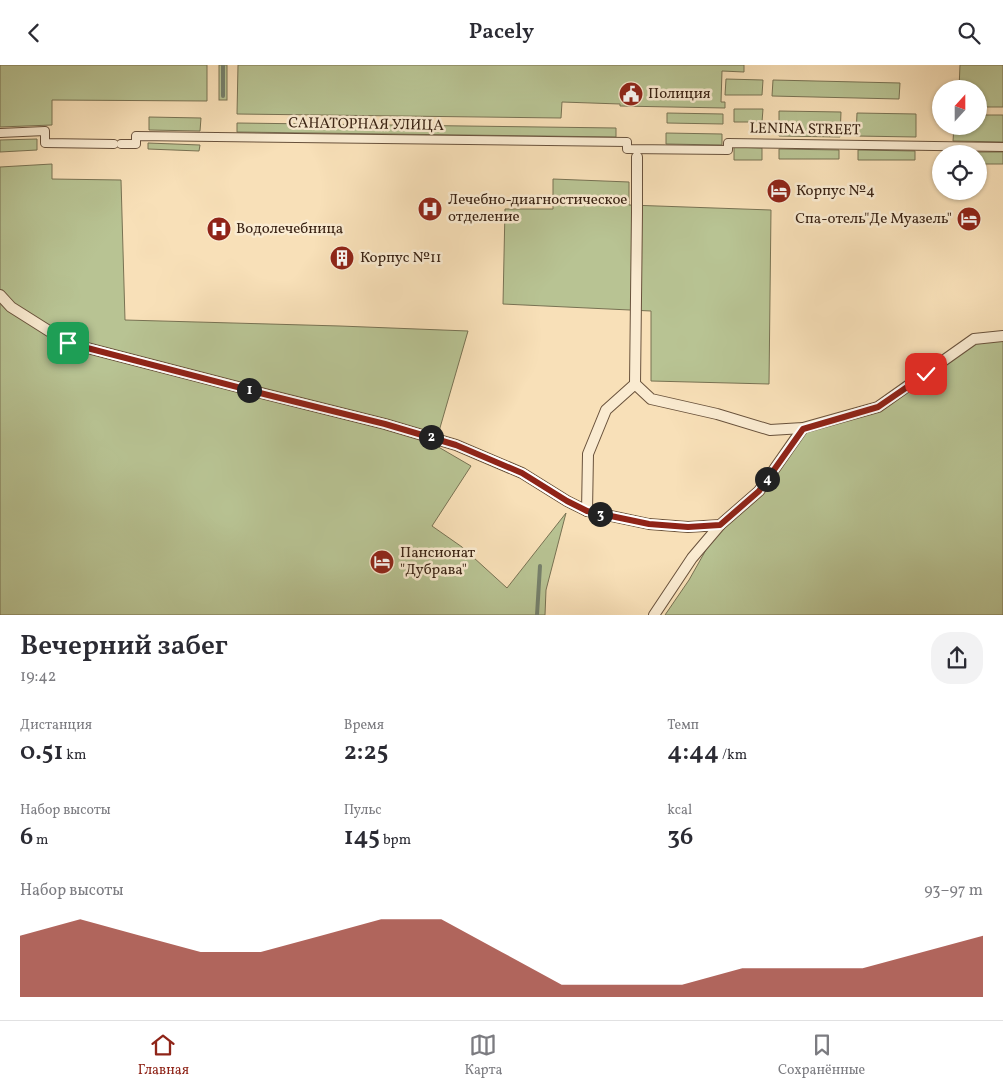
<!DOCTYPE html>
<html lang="ru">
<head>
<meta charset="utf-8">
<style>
  body { margin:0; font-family:Vollkorn,serif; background:#f2f2f3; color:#2b2b33; height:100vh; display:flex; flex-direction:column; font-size:19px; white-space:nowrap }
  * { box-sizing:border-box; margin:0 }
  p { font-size:16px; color:#7c7c81 }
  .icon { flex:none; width:28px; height:28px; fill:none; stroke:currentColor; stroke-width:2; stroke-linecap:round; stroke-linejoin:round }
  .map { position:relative; height:550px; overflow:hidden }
  .details { display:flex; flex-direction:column; background:#fff; flex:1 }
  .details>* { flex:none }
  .needle { width:32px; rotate:21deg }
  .fabs { position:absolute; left:932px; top:15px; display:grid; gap:10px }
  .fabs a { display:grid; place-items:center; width:55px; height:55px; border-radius:50%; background:#fff; box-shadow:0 1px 4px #0004; font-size:25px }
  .pin { position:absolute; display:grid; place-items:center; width:42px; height:42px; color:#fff; margin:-21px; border-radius:10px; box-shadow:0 2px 8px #0006 }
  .km { position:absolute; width:25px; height:25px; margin:-12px; border-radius:50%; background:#222; color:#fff; font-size:14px; line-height:25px; text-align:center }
  .round { display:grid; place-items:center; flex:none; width:52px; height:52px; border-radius:20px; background:#f2f2f3 }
  .head { display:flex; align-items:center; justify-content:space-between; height:85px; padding:0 20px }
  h1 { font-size:28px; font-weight:600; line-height:38px }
  .figures { display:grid; grid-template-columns:repeat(3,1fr); gap:8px; height:85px; padding:5px 20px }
  .figures div { display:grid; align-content:center }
  .figures b { font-size:25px; font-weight:600 }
  .figures small { font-size:14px; font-weight:400 }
  .figures p { font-size:14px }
  .chart { height:140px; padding:10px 20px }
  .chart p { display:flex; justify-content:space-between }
  .chart svg { width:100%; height:90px; margin-top:5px; fill:#8f2418; opacity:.7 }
  header { display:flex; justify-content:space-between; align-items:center; height:65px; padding:0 20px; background:#fff; font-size:22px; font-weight:600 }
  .tabs { display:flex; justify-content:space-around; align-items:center; height:70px; border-top:1px solid #e1e1e2; background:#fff; font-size:14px; color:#7c7c81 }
  .tabs a { display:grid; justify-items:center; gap:2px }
  .tabs .selected { color:#8f2418 }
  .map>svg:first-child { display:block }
  .green { fill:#b8c393; stroke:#787253 }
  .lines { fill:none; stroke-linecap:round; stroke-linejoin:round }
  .stream { stroke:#76806c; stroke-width:4 }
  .pedestrian-casing { stroke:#69523c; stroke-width:10 }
  .minor-casing { stroke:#69523c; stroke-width:12 }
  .pedestrian { stroke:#faebd1; stroke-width:8 }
  .minor { stroke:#faebd1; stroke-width:10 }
  .route-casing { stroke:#fff; stroke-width:10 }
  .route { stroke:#8f2418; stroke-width:6 }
  .labels { text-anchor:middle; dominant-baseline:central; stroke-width:5; stroke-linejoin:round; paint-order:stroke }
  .poi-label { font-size:15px; fill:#392213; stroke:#faebd1; text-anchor:start }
  .street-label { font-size:15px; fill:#392213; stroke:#faebd1 }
</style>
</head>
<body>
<header><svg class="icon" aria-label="back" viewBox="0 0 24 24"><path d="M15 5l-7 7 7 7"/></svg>Pacely<svg class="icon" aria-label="search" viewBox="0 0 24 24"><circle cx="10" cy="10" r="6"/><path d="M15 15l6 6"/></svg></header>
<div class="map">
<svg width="1003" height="550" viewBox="0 0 1003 550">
  <rect width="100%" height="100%" fill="#f8e0b8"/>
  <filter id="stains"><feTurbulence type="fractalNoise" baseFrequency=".004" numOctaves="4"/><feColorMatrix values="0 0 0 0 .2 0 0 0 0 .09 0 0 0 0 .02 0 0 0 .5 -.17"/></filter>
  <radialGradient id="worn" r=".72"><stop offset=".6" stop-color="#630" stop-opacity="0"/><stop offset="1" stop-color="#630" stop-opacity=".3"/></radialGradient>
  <!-- green -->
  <g class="green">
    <path d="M0,0h207v36l-155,-1v25l-52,2z"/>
    <rect x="219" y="0" width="8" height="35"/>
    <path d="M238,0h506v7l-22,-1 -1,31h4v6l-105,-2v-2l-58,-2 -1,16 -324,-4z"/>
    <path d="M960,0h43v42h-24v-18h-20z"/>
    <path d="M726,14l37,1 -1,15h-37z"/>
    <path d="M773,15l127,3 -1,16 -127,-3z"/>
    <path d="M734,44h29l-1,13h-28z"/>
    <path d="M779,46l62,1 -1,25 -61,-1z"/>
    <path d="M667,48l56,1v10l-56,-1z"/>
    <path d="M857,48l59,1v23l-60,-1z"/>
    <path d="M979,50h24v27l-50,-1 1,-15h25z"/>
    <path d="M149,52l52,1 -1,13 -51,-1z"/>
    <path d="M237,58l379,5v9l-379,-5z"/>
    <path d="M666,68l56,1v11l-56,-1z"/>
    <path d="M37,74v11l-37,2v-12z"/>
    <path d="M148,78l52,2 -1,6 -51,-2z"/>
    <path d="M734,82l28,1v12h-28z"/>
    <path d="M779,84l60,1v9h-60z"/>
    <path d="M858,85l57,1v9h-57z"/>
    <path d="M954,87h49v12h-24v-10h-25z"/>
    <path d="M52,99v15l69,1 4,140 215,6 128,5 -33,114 36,21 -39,60 30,21 45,41 59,-75 -20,77 -1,25h-545v-448z"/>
    <path d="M553,114l76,3v23l142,5 -2,174 -118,-3v-70l-148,-7 2,-95h48z"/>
    <path d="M1003,271v279h-338l24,-35 31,-55 39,-34 44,-63 75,-21 96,-68z"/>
  </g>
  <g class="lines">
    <!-- stream -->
    <g class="stream">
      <path d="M223,31v-31"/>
      <path d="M537,550l3,-49"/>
    </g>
    <defs>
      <g id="pedestrian">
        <path d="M0,68l45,-2v12l69,1"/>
        <path d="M121,79h15v-8l491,6v7l101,1v-7l275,4"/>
      </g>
      <g id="minor">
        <path d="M0,230l11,12 57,36 197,51 120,30 71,21 66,28 45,28 20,10 1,-57 18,-44 29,-26 16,15 66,15 53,16 33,-2 75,-21 96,-68 29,-3"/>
        <path d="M635,319l2,-172v-55"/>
        <path d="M587,446l62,13 39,3 32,-2 39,-34 44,-63"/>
        <path d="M654,550l38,-57 28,-33"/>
      </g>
    </defs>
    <!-- pedestrian casing -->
    <use href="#pedestrian" class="pedestrian-casing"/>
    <!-- minor casing -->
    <use href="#minor" class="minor-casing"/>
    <!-- pedestrian -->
    <use href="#pedestrian" class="pedestrian"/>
    <!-- minor -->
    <use href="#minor" class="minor"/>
  </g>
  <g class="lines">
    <defs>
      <path id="route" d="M68,278l196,51 121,30 71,21 66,28 45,28 20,10 62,13 39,3 32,-2 39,-34 44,-62 75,-22 48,-33"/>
    </defs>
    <!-- route casing -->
    <use href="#route" class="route-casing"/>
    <!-- route -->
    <use href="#route" class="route"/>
  </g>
  <!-- icons -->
  <defs>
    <symbol id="civic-disc" viewBox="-11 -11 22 22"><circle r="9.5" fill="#8f2418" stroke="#faebd1"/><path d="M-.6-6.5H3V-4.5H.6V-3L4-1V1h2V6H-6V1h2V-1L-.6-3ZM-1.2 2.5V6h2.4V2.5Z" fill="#fff"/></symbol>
    <symbol id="hotel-disc" viewBox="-11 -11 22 22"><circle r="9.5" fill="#8f2418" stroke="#faebd1"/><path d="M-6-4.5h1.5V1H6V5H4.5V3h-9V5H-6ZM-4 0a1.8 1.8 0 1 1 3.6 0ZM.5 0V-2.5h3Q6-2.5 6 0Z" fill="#fff"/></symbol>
    <symbol id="hospital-disc" viewBox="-11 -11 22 22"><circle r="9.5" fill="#8f2418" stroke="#faebd1"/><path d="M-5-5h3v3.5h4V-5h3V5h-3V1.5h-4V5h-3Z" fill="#fff"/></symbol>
    <symbol id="building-disc" viewBox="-11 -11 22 22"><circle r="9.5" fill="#8f2418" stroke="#faebd1"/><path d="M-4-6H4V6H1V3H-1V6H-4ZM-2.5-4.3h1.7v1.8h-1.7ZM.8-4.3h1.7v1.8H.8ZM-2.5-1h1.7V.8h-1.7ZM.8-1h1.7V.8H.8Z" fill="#fff"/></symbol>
  </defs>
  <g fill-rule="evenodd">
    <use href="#civic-disc" x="617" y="15" width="28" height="28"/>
    <use href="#hotel-disc" x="765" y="112" width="28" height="28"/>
    <use href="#hospital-disc" x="416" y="130" width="28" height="28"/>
    <use href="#hotel-disc" x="955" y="140" width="28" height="28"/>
    <use href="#hospital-disc" x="205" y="150" width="28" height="28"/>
    <use href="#building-disc" x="328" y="179" width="28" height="28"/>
    <use href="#hotel-disc" x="368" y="483" width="28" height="28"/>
  </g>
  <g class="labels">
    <!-- poi labels -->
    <g class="poi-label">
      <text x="648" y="29">Полиция</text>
      <text x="796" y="126">Корпус №4</text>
      <text x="448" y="135">Лечебно-диагностическое<tspan x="448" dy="17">отделение</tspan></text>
      <text x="952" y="154" text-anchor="end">Спа-отель"Де Муазель"</text>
      <text x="236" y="164">Водолечебница</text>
      <text x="360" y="193">Корпус №11</text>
      <text x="400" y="488">Пансионат<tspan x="400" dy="17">"Дубрава"</tspan></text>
    </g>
    <!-- street labels -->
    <g class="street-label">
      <text transform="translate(366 60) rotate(1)">САНАТОРНАЯ УЛИЦА</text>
      <text transform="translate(805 65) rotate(1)">LENINA STREET</text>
    </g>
  </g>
  <rect width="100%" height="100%" filter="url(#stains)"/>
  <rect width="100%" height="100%" fill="url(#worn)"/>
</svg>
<div class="fabs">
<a><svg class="needle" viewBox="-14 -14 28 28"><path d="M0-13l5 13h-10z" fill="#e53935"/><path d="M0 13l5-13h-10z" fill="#7c7c81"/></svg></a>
<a><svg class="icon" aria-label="locate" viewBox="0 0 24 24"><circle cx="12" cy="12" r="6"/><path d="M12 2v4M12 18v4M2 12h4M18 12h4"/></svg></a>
</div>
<div class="pin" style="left:68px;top:278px;background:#1e9e55"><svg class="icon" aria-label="arrive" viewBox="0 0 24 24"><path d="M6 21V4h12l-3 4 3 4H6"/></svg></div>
<div class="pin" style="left:926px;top:309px;background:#d93025"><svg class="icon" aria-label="check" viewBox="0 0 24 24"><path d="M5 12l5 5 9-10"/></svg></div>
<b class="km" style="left:249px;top:325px">1</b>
<b class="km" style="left:431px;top:372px">2</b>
<b class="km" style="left:600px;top:449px">3</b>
<b class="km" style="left:767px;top:414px">4</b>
</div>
<section class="details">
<div class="head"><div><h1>Вечерний забег</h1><p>19:42</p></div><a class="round"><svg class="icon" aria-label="share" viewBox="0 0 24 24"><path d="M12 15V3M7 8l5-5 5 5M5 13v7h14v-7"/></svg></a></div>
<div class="figures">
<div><p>Дистанция</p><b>0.51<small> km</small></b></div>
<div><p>Время</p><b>2:25</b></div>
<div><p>Темп</p><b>4:44<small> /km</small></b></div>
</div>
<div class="figures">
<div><p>Набор высоты</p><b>6<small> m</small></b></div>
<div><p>Пульс</p><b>145<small> bpm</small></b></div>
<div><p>kcal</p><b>36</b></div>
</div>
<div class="chart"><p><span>Набор высоты</span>93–97 m</p>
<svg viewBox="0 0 160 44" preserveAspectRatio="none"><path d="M0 44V14L10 6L20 14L30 22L40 22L50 14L60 6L70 6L80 22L90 38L100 38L110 38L120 30L130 30L140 30L150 22L160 14V44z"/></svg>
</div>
</section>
<nav class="tabs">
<a class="selected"><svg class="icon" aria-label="home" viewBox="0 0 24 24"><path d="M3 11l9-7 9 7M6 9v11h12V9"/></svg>Главная</a>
<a><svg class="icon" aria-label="map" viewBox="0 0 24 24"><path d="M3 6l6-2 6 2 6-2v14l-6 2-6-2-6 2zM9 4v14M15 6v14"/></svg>Карта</a>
<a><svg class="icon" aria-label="saved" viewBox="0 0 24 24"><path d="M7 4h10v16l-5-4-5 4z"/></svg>Сохранённые</a>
</nav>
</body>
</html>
